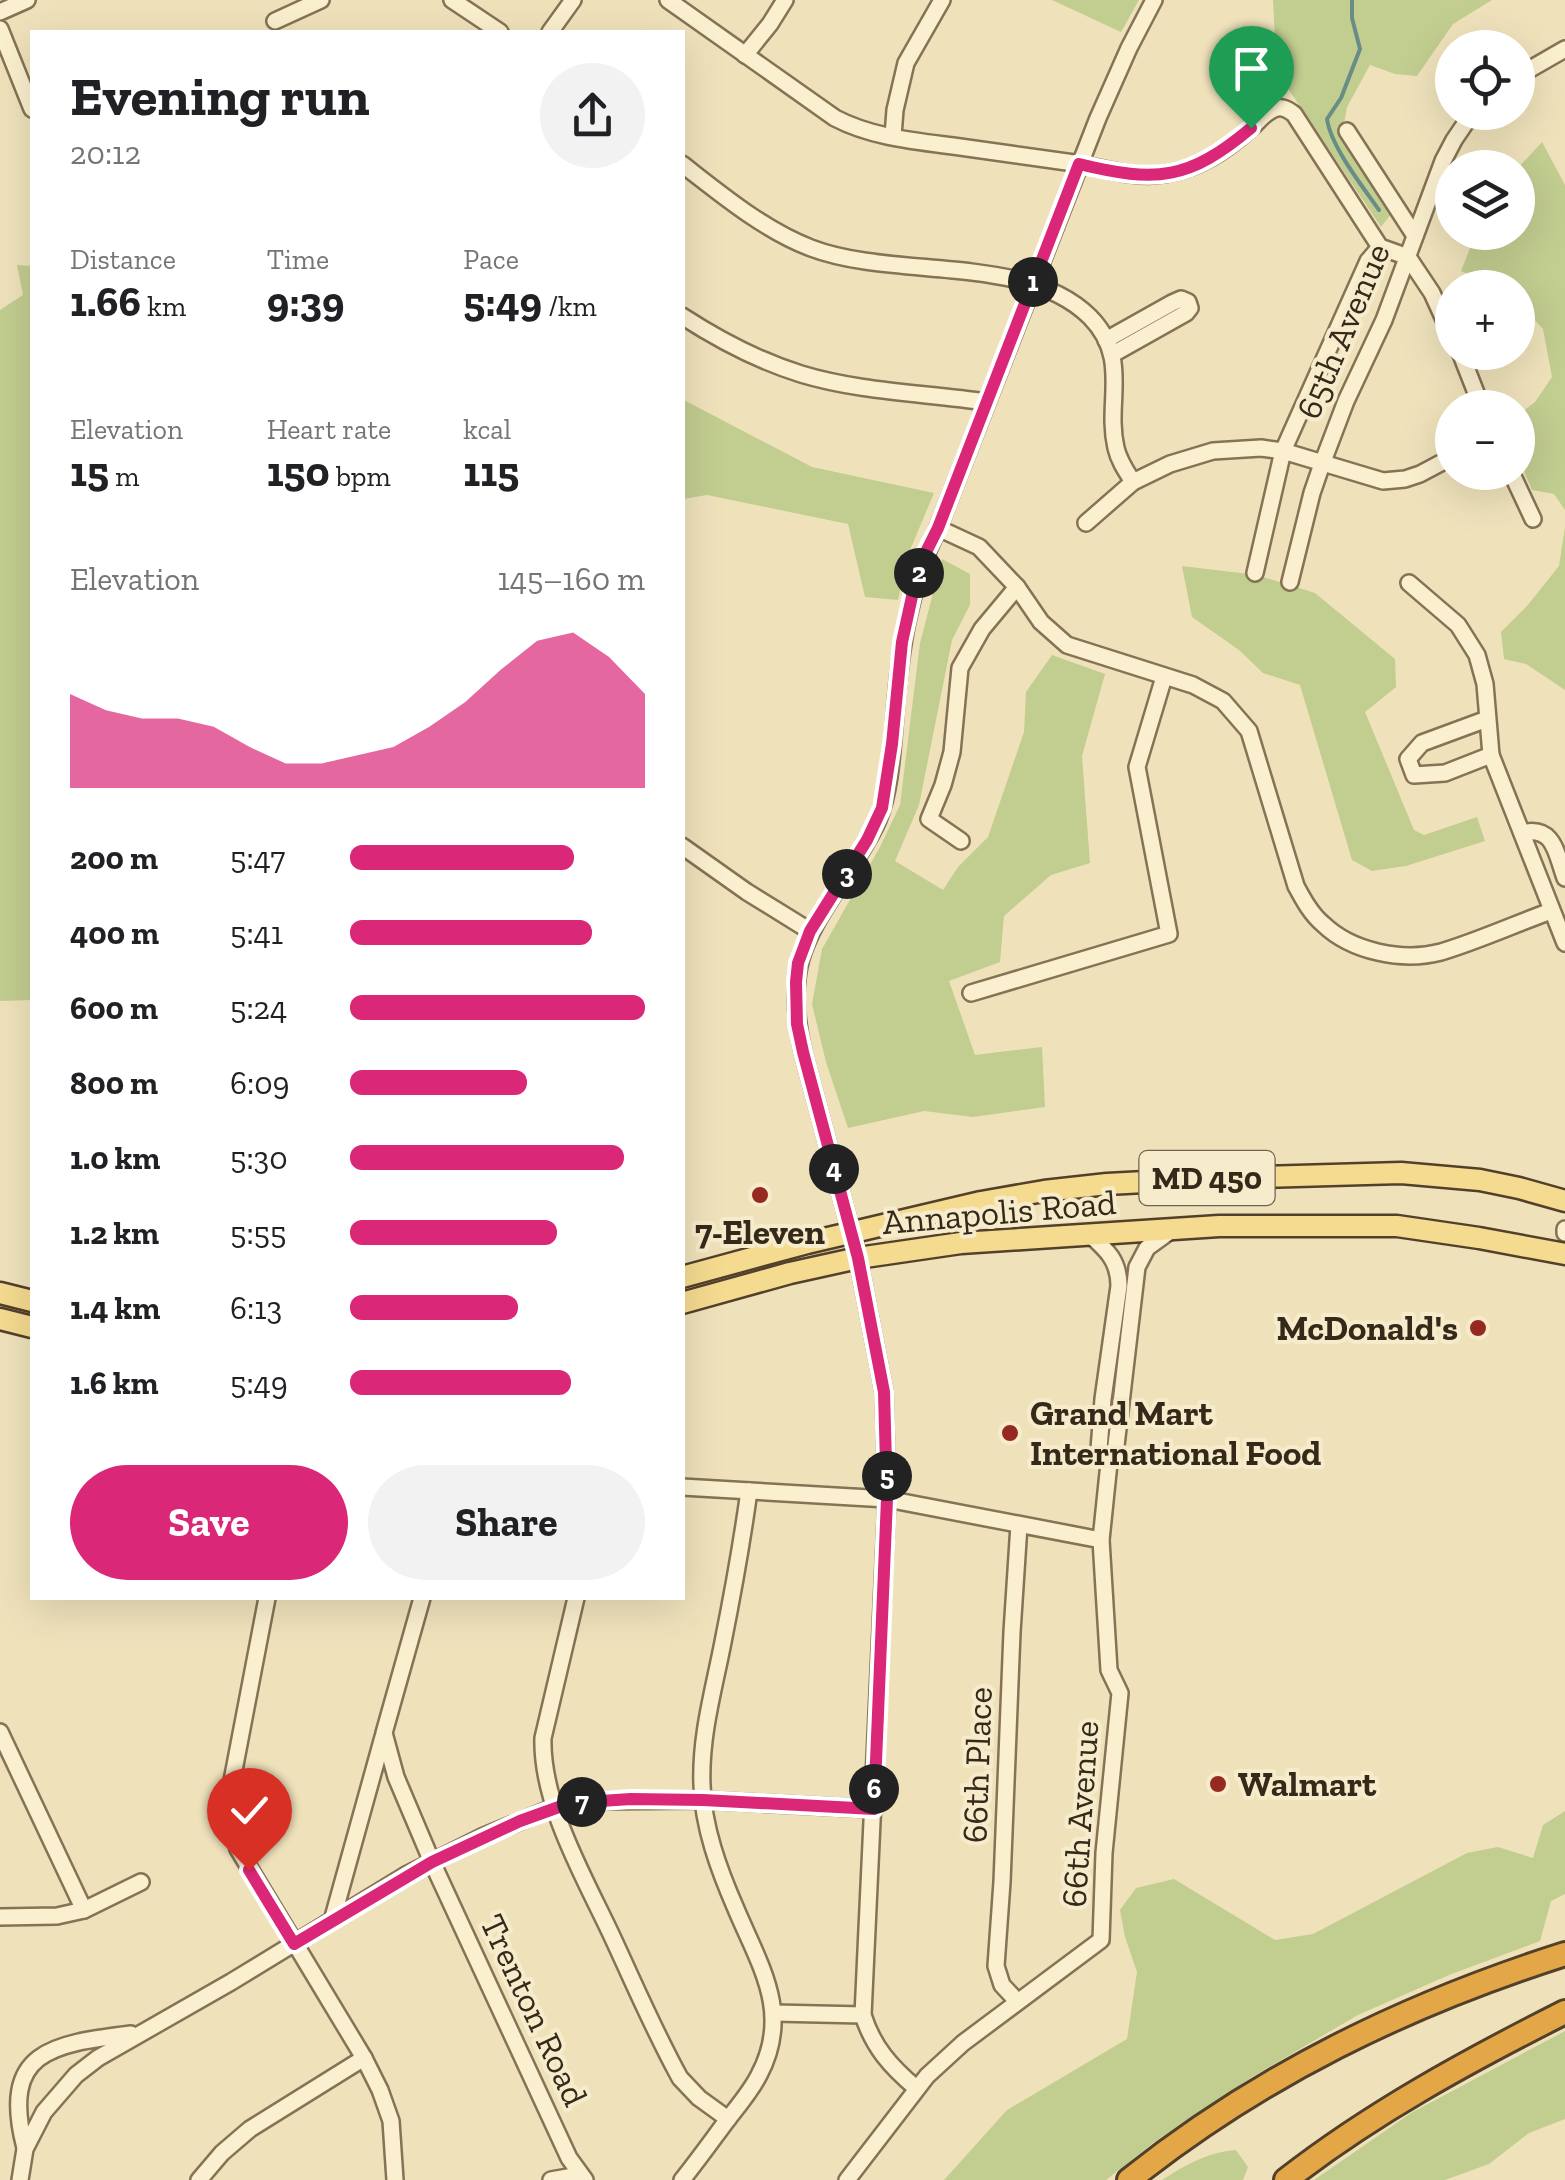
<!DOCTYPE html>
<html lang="en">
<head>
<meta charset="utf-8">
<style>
  body { margin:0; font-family:"Zilla Slab",serif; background:#f2f2f2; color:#202124; height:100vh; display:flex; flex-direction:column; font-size:38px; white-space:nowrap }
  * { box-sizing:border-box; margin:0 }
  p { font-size:32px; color:#757577 }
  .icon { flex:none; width:55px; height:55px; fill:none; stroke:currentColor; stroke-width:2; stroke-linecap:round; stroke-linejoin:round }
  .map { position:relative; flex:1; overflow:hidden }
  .details { position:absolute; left:30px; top:30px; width:655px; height:1570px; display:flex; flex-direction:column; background:#fff; border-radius:0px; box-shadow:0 10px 40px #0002 }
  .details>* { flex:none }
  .tools { position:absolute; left:1435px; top:30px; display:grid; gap:20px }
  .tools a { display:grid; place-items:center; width:100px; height:100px; border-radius:50%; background:#fff; box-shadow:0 10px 40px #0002; font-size:50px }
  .pin { position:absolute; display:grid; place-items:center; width:85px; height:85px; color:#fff; margin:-102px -42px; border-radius:50% 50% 50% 0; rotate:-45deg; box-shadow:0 0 10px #0007 }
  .pin .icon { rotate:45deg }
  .km { position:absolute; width:50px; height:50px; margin:-25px; border-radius:50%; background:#222; color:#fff; font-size:28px; line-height:50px; text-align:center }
  .round { display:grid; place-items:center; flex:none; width:105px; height:105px; border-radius:52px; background:#f2f2f2 }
  .overview { display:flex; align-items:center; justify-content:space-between; height:170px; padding:0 40px }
  h1 { font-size:55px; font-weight:700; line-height:75px }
  .figures { display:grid; grid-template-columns:repeat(3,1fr); gap:15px; height:170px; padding:10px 40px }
  .figures div { display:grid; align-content:center }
  .figures b { font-size:42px; font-weight:700 }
  .figures small { font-size:28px; font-weight:400 }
  .figures p { font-size:28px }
  .chart { height:280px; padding:20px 40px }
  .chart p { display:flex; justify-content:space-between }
  .chart svg { width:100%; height:180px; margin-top:10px; fill:#db2777; opacity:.7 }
  .primary-button { display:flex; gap:20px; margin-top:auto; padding:20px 40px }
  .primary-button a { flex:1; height:115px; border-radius:60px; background:#db2777; color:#fff; font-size:40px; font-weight:700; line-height:115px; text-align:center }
  .primary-button a+a { background:#f2f2f2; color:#202124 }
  ul { padding:0 40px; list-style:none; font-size:32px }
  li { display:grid; grid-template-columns:160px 120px 1fr; align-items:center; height:75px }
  li i { height:25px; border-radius:12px; background:#db2777 }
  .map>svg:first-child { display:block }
  .green { fill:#c2cd90 }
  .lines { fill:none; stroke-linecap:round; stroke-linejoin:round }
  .stream { stroke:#678d86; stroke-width:4 }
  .minor-casing { stroke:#867255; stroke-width:20 }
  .major-casing { stroke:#53402a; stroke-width:25 }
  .highway-casing { stroke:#53402a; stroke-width:28 }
  .minor { stroke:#faefce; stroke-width:15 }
  .major { stroke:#f5db90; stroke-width:20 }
  .highway { stroke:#e3a747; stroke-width:22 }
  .route-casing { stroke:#fff; stroke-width:20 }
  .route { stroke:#db2777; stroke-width:12 }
  .poi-dot { fill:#972923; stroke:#f6eccb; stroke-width:4 }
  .labels { text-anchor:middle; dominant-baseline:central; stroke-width:8; stroke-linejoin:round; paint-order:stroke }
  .shield { fill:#f6eccb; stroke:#6f644f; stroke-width:2.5 }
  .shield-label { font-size:32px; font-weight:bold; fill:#35291a }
  .street-label { font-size:35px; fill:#35291a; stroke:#f6eccb }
  .poi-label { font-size:35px; font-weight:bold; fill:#35291a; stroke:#f6eccb; text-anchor:start }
</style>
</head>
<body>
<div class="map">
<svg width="1565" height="2180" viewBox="0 0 1565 2180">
  <rect width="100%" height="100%" fill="#efe2bb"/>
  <!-- green -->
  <g class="green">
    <path d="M1052,0h87l-18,32z"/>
    <path d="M1273,0h219l-39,24 -36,52 -22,-2 -25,-9 -23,42 -5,28 50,78 -11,14 -94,-140 -12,-49z"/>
    <path d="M1542,142l23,43v325l-11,-16 -22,-4 -14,-33v-42l17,-13 17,-25 -9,-48 -25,-27v-14l-22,-1 -35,-16 15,-38 42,-1v-64z"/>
    <path d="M17,265l15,1v734l-32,1v-691l23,-15z"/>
    <path d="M682,399l130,68 122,26 -24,57 -12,50 -33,-3 -17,-73 -141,-29 -24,4z"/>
    <path d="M1565,527v163l-39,-26 -22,-5 -3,-27 26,-26 32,-40z"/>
    <path d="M942,559l28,15v31l-18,35 -33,165 -24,56 48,29 15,-23 30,-30 36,-105 2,-40 26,-37 53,19 -23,82 8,107 -39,12 -47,41 -4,46 -51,19 26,74 67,-8 3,60 -72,10 -49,-6 -76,17 -22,-66 -14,-58 10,-55 58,-102 20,-42 20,-162z"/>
    <path d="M1182,566l75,9 58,18 80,66 1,28 -31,25 49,118 10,5 53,-18 8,24 -79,25 -34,5 -20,-11 -52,-175 -37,-12 -24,-23 -47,-33z"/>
    <path d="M1565,1811v83l-14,7 -11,40 -91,34 -91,40 -106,62 -99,66 -47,37h-162l63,-70 120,-71 10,-67 -12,-35 -5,-27 16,-22 38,-9 101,61 38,-6 154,-81 31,-6 35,11 10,-33z"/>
    <path d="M1565,2031v88l-36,14 -40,31 -44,16h-131l97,-67z"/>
    <path d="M1236,2150l12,17 -5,13h-81c23,-15 46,-28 74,-30z"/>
  </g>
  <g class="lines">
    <!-- stream -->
    <path class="stream" d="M1352,0v18l8,31 -19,49 -14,21c4,28 36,68 52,91"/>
    <defs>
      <g id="minor">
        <path d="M452,0l48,32"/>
        <path d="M668,0l167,118c36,19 79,23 118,28 40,6 81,11 121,17 30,5 60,16 90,11 35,-5 61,-23 86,-45 8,-7 14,-16 24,-20 8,-3 13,0 20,5l86,133 28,10 24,36 20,44"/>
        <path d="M0,12l27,-12"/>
        <path d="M275,21l46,-21"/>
        <path d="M0,29l32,80"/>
        <path d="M550,32l23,-32"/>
        <path d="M745,55l25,-31 15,-24"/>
        <path d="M1518,76l47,-27"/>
        <path d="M1347,131l68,105"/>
        <path d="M893,136l2,-26 11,-47 36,-63"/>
        <path d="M682,164c40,31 82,66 129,84 84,32 215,5 279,69 41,42 15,84 26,131 3,13 10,23 17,34"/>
        <path d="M682,316c37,24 77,45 119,58 59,18 124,19 185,28"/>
        <path d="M1106,340l66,-37 9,-4 7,3 2,6 -4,5 -73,41"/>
        <path d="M1460,352l22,56"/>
        <path d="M1511,472l22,47"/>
        <path d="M1086,523l47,-41 37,-18 43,-13 48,-3 22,3 100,30 22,-2 15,-5 32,-17"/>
        <path d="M938,528l41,19 38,40 24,35 26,23 126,40 30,16 26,30 47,155c7,13 15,28 27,38 29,28 80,38 118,28 37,-11 74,-28 110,-41"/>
        <path d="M1255,573l28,-122 85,-190 12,-14"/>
        <path d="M1290,582l22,-89 10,-29 24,-63 38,-81 59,-159 11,-21 19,-28"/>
        <path d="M1409,583l49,42 19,30 8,29 6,71 74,188"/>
        <path d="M1487,719l-65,24 -14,16 6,16 31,-2 46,-18"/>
        <path d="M1522,833c32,-8 34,20 43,45"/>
        <path d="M961,841l-32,-22 14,-34 9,-33 8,-84 22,-39 35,-42"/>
        <path d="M682,846l65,46 63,39"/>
        <path d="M971,993l198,-59 -32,-167 27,-90"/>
        <path d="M1565,1233v-4"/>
        <path d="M1090,1235c17,15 29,26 29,51l-16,113 -4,50 10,14"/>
        <path d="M682,1487l205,12 214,41"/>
        <path d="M267,1598l-36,188 -1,34 8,29 126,209 16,32 11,31 4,59"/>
        <path d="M422,1598l-38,135 12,44 36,85 137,296 16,22"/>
        <path d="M576,1598l-33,140c-2,64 40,137 67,194 23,49 44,99 70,146l19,20 29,21"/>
        <path d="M0,1732l84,178"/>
        <path d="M0,1917l57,-1 27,-6 57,-28"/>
        <path d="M332,1921l51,-184"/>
        <path d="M1017,2001l-15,-16 -6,-19 6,-84 10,-250 7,-107"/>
        <path d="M774,2013l89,2"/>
        <path d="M916,2088c-25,-21 -43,-41 -53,-73l24,-516 -3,-107 -26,-134 -55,-206c-19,-90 2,-112 48,-185 9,-15 20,-30 27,-47 13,-32 14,-72 17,-106 5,-64 14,-127 43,-186l160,-410 31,-70 25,-48"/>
        <path d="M25,2148c-25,-97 26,-104 106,-114"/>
        <path d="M20,2180l5,-31 19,-37 32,-37 22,-17 133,-76 175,-107 78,-39 71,-29 38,-6 110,-1 170,9"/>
        <path d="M199,2180l23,-27 28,-24 114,-71"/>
        <path d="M551,2180l28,-5"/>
        <path d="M682,2180c16,-20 31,-41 46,-61 11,-14 23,-28 31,-44 33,-62 1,-109 -23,-166 -17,-39 -33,-82 -34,-124 -2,-49 12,-96 21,-143 10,-50 19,-100 26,-151"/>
        <path d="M847,2180l80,-104 36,-33 138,-103 3,-87 16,-160 -11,-23 -8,-130 8,-77 6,-9 22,-187 10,-19 25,-18"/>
      </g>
      <g id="major">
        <path d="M682,1277l125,-34 174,-41 63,-11 63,-7 114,-6 180,-5 79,7 39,8 46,13"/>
        <path d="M0,1293l32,8"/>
        <path d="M682,1303l108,-30 68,-15 103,-15 258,-17h178l82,12 86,16"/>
        <path d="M0,1319l32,8"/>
      </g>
      <g id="highway">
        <path d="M1129,2180c132,-105 276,-175 436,-226"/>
        <path d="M1286,2180c86,-67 182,-119 279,-168"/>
      </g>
    </defs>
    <!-- minor casing -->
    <use href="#minor" class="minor-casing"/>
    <!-- major casing -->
    <use href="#major" class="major-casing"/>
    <!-- highway casing -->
    <use href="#highway" class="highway-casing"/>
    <!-- minor -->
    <use href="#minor" class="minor"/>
    <!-- major -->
    <use href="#major" class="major"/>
    <!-- highway -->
    <use href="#highway" class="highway"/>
  </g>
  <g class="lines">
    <defs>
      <path id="route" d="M249,1870l45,74 138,-82 88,-41 50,-18 61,-4 72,1 171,9 13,-310 -3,-107 -26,-134 -55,-206 -6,-28 -1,-42 2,-19 12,-32 57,-91 15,-32 10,-64 10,-102 11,-50 11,-36 14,-28 141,-364c78,19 110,16 172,-36"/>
    </defs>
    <!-- route casing -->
    <use href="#route" class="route-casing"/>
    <!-- route -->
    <use href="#route" class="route"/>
  </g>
  <!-- markers -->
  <g class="poi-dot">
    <circle cx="760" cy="1195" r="10"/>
    <circle cx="1478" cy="1328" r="10"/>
    <circle cx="1010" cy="1433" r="10"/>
    <circle cx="1218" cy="1784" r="10"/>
  </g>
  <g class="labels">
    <!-- shield labels -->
    <rect class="shield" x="1139.5" y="1151" width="135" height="54" rx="8"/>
    <g class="shield-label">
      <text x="1207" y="1178">MD 450</text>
    </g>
    <!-- street labels -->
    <g class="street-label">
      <text transform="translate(1343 331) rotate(-67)">65th Avenue</text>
      <text transform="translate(999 1212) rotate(-5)">Annapolis Road</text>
      <text transform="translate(977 1765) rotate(-88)">66th Place</text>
      <text transform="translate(1080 1814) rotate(-86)">66th Avenue</text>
      <text transform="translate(534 2010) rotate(65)">Trenton Road</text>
    </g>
    <!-- poi labels -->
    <g class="poi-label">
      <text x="760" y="1232" text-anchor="middle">7-Eleven</text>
      <text x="1458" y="1328" text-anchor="end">McDonald's</text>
      <text x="1030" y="1413">Grand Mart<tspan x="1030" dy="40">International Food</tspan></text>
      <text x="1238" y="1784">Walmart</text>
    </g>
  </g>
</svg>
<div class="tools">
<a><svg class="icon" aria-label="locate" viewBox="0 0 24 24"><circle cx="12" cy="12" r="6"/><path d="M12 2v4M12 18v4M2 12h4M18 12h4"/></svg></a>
<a><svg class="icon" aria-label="layers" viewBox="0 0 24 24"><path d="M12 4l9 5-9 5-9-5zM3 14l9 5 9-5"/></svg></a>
<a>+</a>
<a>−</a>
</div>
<div class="pin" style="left:1251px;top:128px;background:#1e9e55"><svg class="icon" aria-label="arrive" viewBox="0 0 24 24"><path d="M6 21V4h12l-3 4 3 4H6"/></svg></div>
<div class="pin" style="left:249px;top:1870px;background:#d93025"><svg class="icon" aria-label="check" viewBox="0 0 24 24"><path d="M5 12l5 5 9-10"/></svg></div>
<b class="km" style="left:1033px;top:282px">1</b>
<b class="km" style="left:919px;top:573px">2</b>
<b class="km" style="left:847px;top:874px">3</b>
<b class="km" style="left:834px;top:1169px">4</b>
<b class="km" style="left:887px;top:1476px">5</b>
<b class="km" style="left:874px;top:1789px">6</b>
<b class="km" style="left:582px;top:1802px">7</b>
<section class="details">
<div class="overview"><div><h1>Evening run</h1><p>20:12</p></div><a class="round"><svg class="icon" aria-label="share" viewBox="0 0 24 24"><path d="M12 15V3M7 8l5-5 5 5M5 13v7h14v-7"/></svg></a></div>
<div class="figures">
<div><p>Distance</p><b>1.66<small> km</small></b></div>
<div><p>Time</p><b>9:39</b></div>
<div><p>Pace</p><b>5:49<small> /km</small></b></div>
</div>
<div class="figures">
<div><p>Elevation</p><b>15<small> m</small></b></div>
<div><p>Heart rate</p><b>150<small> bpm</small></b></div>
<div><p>kcal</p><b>115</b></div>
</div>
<div class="chart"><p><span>Elevation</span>145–160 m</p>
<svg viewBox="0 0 160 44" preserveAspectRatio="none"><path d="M0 44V21L10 25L20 27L30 27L40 29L50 34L60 38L70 38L80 36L90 34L100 29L110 23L120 15L130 8L140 6L150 12L160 21V44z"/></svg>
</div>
<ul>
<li><b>200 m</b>5:47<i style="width:76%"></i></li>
<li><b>400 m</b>5:41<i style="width:82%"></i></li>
<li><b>600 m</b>5:24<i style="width:100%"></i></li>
<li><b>800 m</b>6:09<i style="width:60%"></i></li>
<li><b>1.0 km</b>5:30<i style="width:93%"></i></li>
<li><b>1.2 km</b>5:55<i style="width:70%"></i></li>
<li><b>1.4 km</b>6:13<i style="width:57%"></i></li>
<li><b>1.6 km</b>5:49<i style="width:75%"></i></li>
</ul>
<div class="primary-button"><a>Save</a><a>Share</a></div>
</section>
</div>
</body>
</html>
